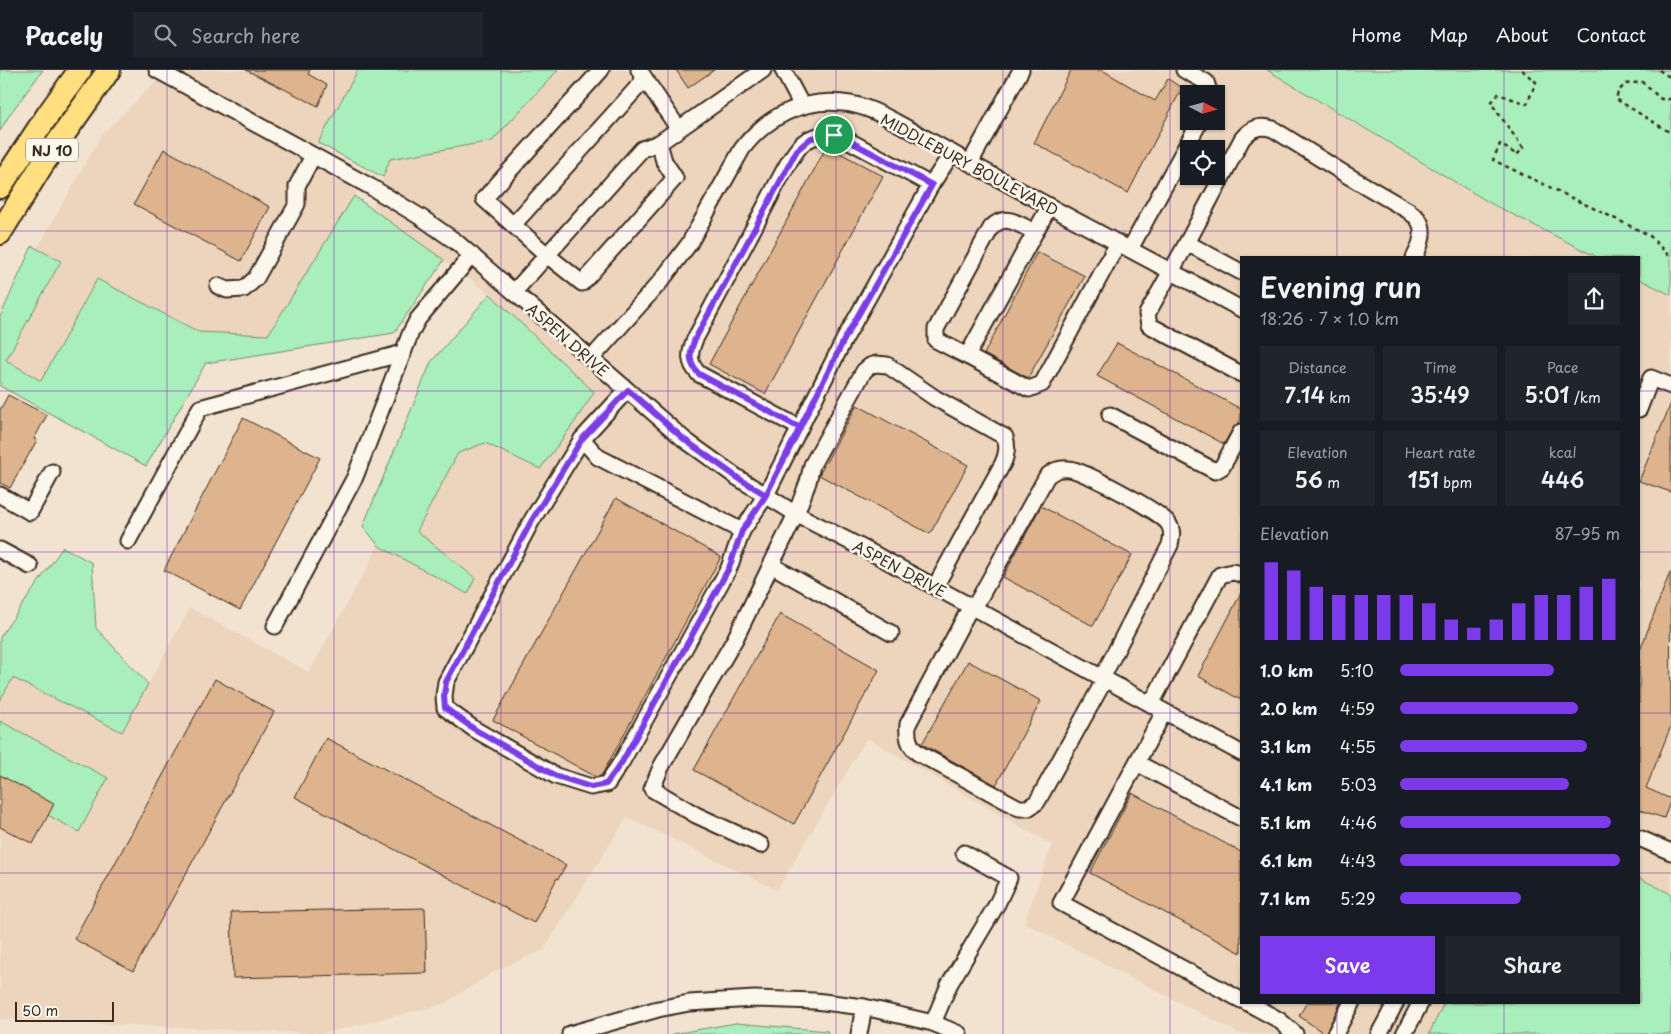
<!DOCTYPE html>
<html lang="en">
<head>
<meta charset="utf-8">
<style>
  body { margin:0; font-family:"Playpen Sans",sans-serif; background:#20242c; color:#f1f3f6; height:100vh; display:flex; flex-direction:column; font-size:19px; white-space:nowrap }
  * { box-sizing:border-box; margin:0 }
  p { font-size:16px; color:#9ea1a6 }
  .icon { flex:none; width:28px; height:28px; fill:none; stroke:currentColor; stroke-width:2; stroke-linecap:round; stroke-linejoin:round }
  .map { position:relative; flex:1; overflow:hidden }
  .drawer { position:absolute; left:1240px; top:186px; width:400px; height:748px; display:flex; flex-direction:column; background:#171b24; border-radius:0px; box-shadow:0 1px 4px #0004 }
  .drawer>* { flex:none }
  .needle { width:32px; rotate:96deg }
  .tools { position:absolute; left:1180px; top:15px; display:grid; gap:10px }
  .tools a { display:grid; place-items:center; width:45px; height:45px; border-radius:0px; background:#171b24; box-shadow:0 1px 4px #0004; font-size:25px }
  .scale { position:absolute; left:15px; bottom:12px; width:99px; box-sizing:border-box; padding-left:5px; border:2px solid #3b2a1e; border-top:0; font-size:14px; line-height:18px; white-space:nowrap; color:#3b2a1e; -webkit-text-stroke:4px #fbf7ec; paint-order:stroke }
  .pin { position:absolute; display:grid; place-items:center; width:42px; height:42px; color:#fff; margin:-21px; border:2px solid #fff; border-radius:50%; box-shadow:0 1px 5px #0007 }
  .round { display:grid; place-items:center; flex:none; width:52px; height:52px; border-radius:0px; background:#20242c }
  .summary { display:flex; align-items:center; justify-content:space-between; height:85px; padding:0 20px }
  h1 { font-size:28px; font-weight:600; line-height:38px }
  .figures { display:grid; grid-template-columns:repeat(3,1fr); gap:8px; height:85px; padding:5px 20px }
  .figures div { display:grid; align-content:center; border-radius:0px; background:#20242c; text-align:center }
  .figures b { font-size:21px; font-weight:600 }
  .figures small { font-size:14px; font-weight:400 }
  .figures p { font-size:14px }
  .chart { height:140px; padding:10px 20px }
  .chart p { display:flex; justify-content:space-between }
  .chart svg { width:100%; height:90px; margin-top:5px; stroke:#7c3aed; stroke-width:6 }
  .action { display:flex; gap:10px; margin-top:auto; padding:10px 20px }
  .action a { flex:1; height:58px; border-radius:0px; background:#7c3aed; color:#fff; font-size:20px; font-weight:600; line-height:58px; text-align:center }
  .action a+a { background:#20242c; color:#f1f3f6 }
  ul { padding:0 20px; list-style:none; font-size:16px }
  li { display:grid; grid-template-columns:80px 60px 1fr; align-items:center; height:38px }
  li i { height:12px; border-radius:6px; background:#7c3aed }
  header { display:flex; align-items:center; gap:30px; box-sizing:border-box; height:70px; padding:0 25px; background:#171b24; border-bottom:1px solid #363941 }
  header strong { font-size:24px }
  nav { display:flex; gap:28px; margin-inline-start:auto; font-size:18px }
  .search { width:350px; height:45px; background:#20242c; display:flex; align-items:center; gap:12px; box-sizing:border-box; padding:0 18px; border-radius:0px; color:#9ea1a6; font-size:19px }
  .map>svg:first-child { display:block }
  .built { fill:#ecd5bc; fill-rule:evenodd }
  .green { fill:#a9efbb; stroke:#728c6c }
  .building { fill:#ddb48d; stroke:#3b2a1e }
  .lines { fill:none; stroke-linecap:round; stroke-linejoin:round }
  .minor-casing { stroke:#3b2a1e; stroke-width:19 }
  .highway-casing { stroke:#3b2a1e; stroke-width:26 }
  .path { stroke:#3b2a1e; stroke-width:2.5; stroke-dasharray:4 4; stroke-linecap:butt }
  .minor { stroke:#fbf7ec; stroke-width:15 }
  .highway { stroke:#ffdf80; stroke-width:22 }
  .route-casing { stroke:#fff; stroke-width:10 }
  .route { stroke:#7c3aed; stroke-width:6 }
  .grid { fill:none; stroke:#7b2cbf; stroke-width:1; stroke-opacity:0.55 }
  .labels { text-anchor:middle; dominant-baseline:central; stroke-width:5; stroke-linejoin:round; paint-order:stroke }
  .shield { fill:#fbf7ec; stroke:#75685c; stroke-width:1 }
  .shield-label { font-size:14px; font-weight:bold; fill:#3b2a1e }
  .street-label { font-size:15px; fill:#3b2a1e; stroke:#fbf7ec }
</style>
</head>
<body>
<header>
<strong>Pacely</strong>
<div class="search"><svg class="icon" aria-label="search" viewBox="0 0 24 24"><circle cx="10" cy="10" r="6"/><path d="M15 15l6 6"/></svg>Search here</div>
<nav><a>Home</a><a>Map</a><a>About</a><a>Contact</a></nav>
</header>
<div class="map">
<svg width="1671" height="964" viewBox="0 0 1671 964">
  <rect width="100%" height="100%" fill="#f2e3d0"/>
  <filter id="ink" filterUnits="userSpaceOnUse"><feTurbulence type="fractalNoise" baseFrequency=".02" numOctaves="2"/><feDisplacementMap in="SourceGraphic" scale="10" xChannelSelector="R" yChannelSelector="G"/><feConvolveMatrix kernelMatrix="1 2 1 2 8 2 1 2 1" color-interpolation-filters="sRGB"/></filter>
  <g filter="url(#ink)">
    <!-- built -->
    <g class="built">
      <path d="M168,0h190l-45,82 52,27 -97,156 -69,-3 -102,-53 -55,102 -36,-21 55,-99 -24,-12 65,-115z"/>
      <path d="M558,0h709l225,134 105,53 -356,1v744l203,1 -15,31h-188l-217,-111 28,-78 -185,-107 -90,152 -150,-73 -83,133 -47,20 -53,34 -123,30 -321,-15v-230l108,-11 -108,-57v-21l13,-22 109,54 68,-124 119,64 70,-126 89,48 7,-16 -58,-46 41,-79 27,-11 55,27 54,-77 -104,-98 -118,-86 18,-49 102,-18zM1189,24h27v27h-27zM1189,79h27v27h-27z"/>
      <path d="M1639,209l32,16v599l-32,-16z"/>
    </g>
    <!-- green -->
    <g class="green">
      <path d="M0,0h43l-33,44 -10,17z"/>
      <path d="M358,0h200l-66,71 -102,18 -7,18 -65,-34z"/>
      <path d="M1267,0h404v225l-32,-16v-21l-42,-1 -105,-53z"/>
      <path d="M354,126l90,64 -50,73 -188,30 -60,103 -146,-80v-69l32,-71 29,15 -55,99 35,21 56,-102 102,53 69,3z"/>
      <path d="M490,224l104,98 -20,31 -34,46 -55,-26 -27,10 -41,78 58,47 -7,16 -89,-48 -16,-20 68,-164z"/>
      <path d="M63,477l29,16 4,65 52,56 -26,48 -109,-54 -13,22v-63z"/>
      <path d="M0,651l108,57 -29,54 -79,-43z"/>
      <path d="M1639,808l32,16v140h-242l15,-31 195,-1z"/>
      <path d="M736,953l92,8 -1,3h-154z"/>
    </g>
    <!-- building -->
    <g class="building">
      <path d="M246,0h64l-2,4 19,11 -9,21z"/>
      <path d="M676,0h38l-26,18z"/>
      <path d="M1071,0h31l53,31 13,-22 14,9 -54,105 -94,-50z"/>
      <path d="M827,76l56,30 -118,218 -56,-30z"/>
      <path d="M164,79l106,58 -29,54 -107,-57z"/>
      <path d="M1037,182l48,24 -57,102 -44,-24z"/>
      <path d="M1117,273l124,66v10l-2,4 -6,5 -9,16 -127,-68z"/>
      <path d="M8,325l39,20 -13,24 3,1 -27,48 -10,-5v-73z"/>
      <path d="M1671,333v89l-32,-11z"/>
      <path d="M857,335l111,60 -38,69 -111,-59z"/>
      <path d="M243,348l77,40 -80,152 -76,-40z"/>
      <path d="M616,428l105,59 -117,214 -3,5 -5,1 -103,-57z"/>
      <path d="M1041,436l91,49 -39,71 -90,-49z"/>
      <path d="M1670,502l1,154 -25,62 25,11 -7,19 -25,-8v-157z"/>
      <path d="M1241,523v107l-43,-24z"/>
      <path d="M780,544l99,56 -85,154 -100,-54z"/>
      <path d="M968,591l73,40 -45,84 -74,-41z"/>
      <path d="M215,609l59,33 -141,259 -59,-32z"/>
      <path d="M326,668l240,127 -8,14 -1,-1 -23,45 -239,-126z"/>
      <path d="M0,705l54,29 -21,40 -33,-17z"/>
      <path d="M1132,723l109,59v101l-151,-80z"/>
      <path d="M425,838l2,65 -194,5 -2,-66z"/>
      <path d="M1307,932h34l-16,32 -26,-18z"/>
    </g>
    <g class="lines">
      <defs>
        <g id="minor">
          <path d="M157,0l214,117 51,31 33,23 230,199 53,38 58,36 80,41 365,198"/>
          <path d="M601,0l-117,129 63,56 35,28 93,-105 -11,-17 -5,-18 104,-73"/>
          <path d="M639,0l39,58"/>
          <path d="M783,0l19,36"/>
          <path d="M1184,0l22,12 4,12"/>
          <path d="M970,93l51,-93"/>
          <path d="M1049,137l-82,149 62,33 13,-5 76,-141"/>
          <path d="M513,155l132,-146"/>
          <path d="M1187,173l54,29"/>
          <path d="M1130,179l70,-128"/>
          <path d="M218,216l9,4 17,-1 12,-11 41,-74v-18l16,-30"/>
          <path d="M514,222l128,-143 17,-6"/>
          <path d="M967,286l-31,-16v-11l55,-101c15,-16 28,-3 44,4"/>
          <path d="M591,289l70,-78 28,-37 53,-95c24,-32 61,-51 101,-46 26,2 50,18 73,30 21,12 42,23 63,35 87,48 175,94 262,141"/>
          <path d="M1241,304l-92,-49 -2,-11 40,-71 55,-104c9,-11 17,-14 31,-10l72,45 64,37c2,3 7,5 9,8 9,12 2,28 -4,39"/>
          <path d="M627,320l-45,49 -50,81 -86,162 -2,14 1,12 29,21 82,47 35,11 16,-3 15,-23 107,-193 13,-37"/>
          <path d="M1639,339l12,-31 20,8"/>
          <path d="M1110,345l105,56 7,-4 19,-35"/>
          <path d="M800,358l-101,-54c-11,-11 -10,-21 -4,-35 24,-46 49,-92 73,-138 8,-15 23,-47 35,-58 10,-8 25,-9 37,-7l91,49"/>
          <path d="M582,369l16,18 144,74 24,-36 78,-155 87,-155 21,-32"/>
          <path d="M0,425l30,17 22,-40"/>
          <path d="M128,471l72,-133 203,-55"/>
          <path d="M0,480l30,16"/>
          <path d="M771,495l120,68"/>
          <path d="M971,536l-63,118c-1,12 0,21 10,29l101,55h9l9,-6 68,-123"/>
          <path d="M974,538l73,-132c8,-6 12,-8 22,-7 14,1 90,42 99,54 5,7 4,13 2,22l-68,133"/>
          <path d="M275,556l80,-149 56,-145 7,-13 54,-64"/>
          <path d="M1151,634l69,-129 13,-3 8,2"/>
          <path d="M1164,642l-103,191 180,97"/>
          <path d="M1137,693l104,55"/>
          <path d="M1639,768l32,14"/>
          <path d="M761,775l-65,-30 -44,-26 9,-22 74,-128 61,-125 12,-32 4,-17 52,-94 6,-5 6,-2 11,1 48,33 70,39c3,10 2,17 -2,26l-68,124"/>
          <path d="M1246,932l33,18 16,14"/>
          <path d="M933,953l16,-38 48,-81 12,-26 -45,-25"/>
          <path d="M570,964l88,-25 31,-6 65,-4 61,2 49,6 69,16 26,11"/>
          <path d="M859,964l5,-27"/>
          <path d="M1335,964l17,-32"/>
          <path d="M1379,964l17,-32"/>
          <path d="M1404,964l17,-32"/>
        </g>
        <g id="highway">
          <path d="M0,117l49,-74 31,-43"/>
          <path d="M0,163l42,-68 67,-95"/>
        </g>
      </defs>
      <!-- minor casing -->
      <use href="#minor" class="minor-casing"/>
      <!-- highway casing -->
      <use href="#highway" class="highway-casing"/>
      <!-- path -->
      <g class="path">
        <path d="M1522,0l14,12 -9,22 -29,-10 -7,9 32,45 -6,7 -17,-11 -7,16 156,75 22,23"/>
        <path d="M1659,0l12,8"/>
        <path d="M1671,29h-10l-19,-17 -17,2 -7,8 -2,7 55,34"/>
      </g>
      <!-- minor -->
      <use href="#minor" class="minor"/>
      <!-- highway -->
      <use href="#highway" class="highway"/>
    </g>
  </g>
  <g class="lines" filter="url(#ink)">
    <defs>
      <path id="route" d="M834,65l6,1 92,49 -88,155 -78,155 -24,36 -13,37 -107,194 -16,22 -15,3 -35,-11 -82,-47 -29,-21 -1,-12 2,-14 86,-162 50,-81 46,-49 57,50 53,38 28,17 34,-67 -101,-54c-11,-11 -10,-21 -4,-35l102,-189 14,-12 23,-3"/>
    </defs>
    <!-- route casing -->
    <use href="#route" class="route-casing"/>
    <!-- route -->
    <use href="#route" class="route"/>
  </g>
  <!-- grid -->
  <path class="grid" d="M167,0v964M334,0v964M501,0v964M668,0v964M836,0v964M1003,0v964M1170,0v964M1337,0v188M1504,0v188M0,161h1671M0,321h1241M1639,321h32M0,482h1241M1639,482h32M0,643h1241M1639,643h32M0,803h1241M1639,803h32M1337,932v32M1504,932v32"/>
  <g class="labels">
    <!-- shield labels -->
    <rect class="shield" x="26" y="68.5" width="52" height="23" rx="4"/>
    <g class="shield-label">
      <text x="52" y="80">NJ 10</text>
    </g>
    <!-- street labels -->
    <g class="street-label">
      <text transform="translate(970 94) rotate(28)">MIDDLEBURY BOULEVARD</text>
      <text transform="translate(568 269) rotate(41)">ASPEN DRIVE</text>
      <text transform="translate(900 498) rotate(28)">ASPEN DRIVE</text>
    </g>
  </g>
</svg>
<div class="tools">
<a><svg class="needle" viewBox="-14 -14 28 28"><path d="M0-13l5 13h-10z" fill="#e53935"/><path d="M0 13l5-13h-10z" fill="#9ea1a6"/></svg></a>
<a><svg class="icon" aria-label="locate" viewBox="0 0 24 24"><circle cx="12" cy="12" r="6"/><path d="M12 2v4M12 18v4M2 12h4M18 12h4"/></svg></a>
</div>
<div class="scale">50 m</div>
<div class="pin" style="left:834px;top:65px;background:#1e9e55"><svg class="icon" aria-label="arrive" viewBox="0 0 24 24"><path d="M6 21V4h12l-3 4 3 4H6"/></svg></div>
<section class="drawer">
<div class="summary"><div><h1>Evening run</h1><p>18:26 · 7 × 1.0 km</p></div><a class="round"><svg class="icon" aria-label="share" viewBox="0 0 24 24"><path d="M12 15V3M7 8l5-5 5 5M5 13v7h14v-7"/></svg></a></div>
<div class="figures">
<div><p>Distance</p><b>7.14<small> km</small></b></div>
<div><p>Time</p><b>35:49</b></div>
<div><p>Pace</p><b>5:01<small> /km</small></b></div>
</div>
<div class="figures">
<div><p>Elevation</p><b>56<small> m</small></b></div>
<div><p>Heart rate</p><b>151<small> bpm</small></b></div>
<div><p>kcal</p><b>446</b></div>
</div>
<div class="chart"><p><span>Elevation</span>87–95 m</p>
<svg viewBox="0 0 160 44" preserveAspectRatio="none"><path d="M5 44V6M15 44V10M25 44V18M35 44V22M45 44V22M55 44V22M65 44V22M75 44V26M85 44V34M95 44V38M105 44V34M115 44V26M125 44V22M135 44V22M145 44V18M155 44V14"/></svg>
</div>
<ul>
<li><b>1.0 km</b>5:10<i style="width:70%"></i></li>
<li><b>2.0 km</b>4:59<i style="width:81%"></i></li>
<li><b>3.1 km</b>4:55<i style="width:85%"></i></li>
<li><b>4.1 km</b>5:03<i style="width:77%"></i></li>
<li><b>5.1 km</b>4:46<i style="width:96%"></i></li>
<li><b>6.1 km</b>4:43<i style="width:100%"></i></li>
<li><b>7.1 km</b>5:29<i style="width:55%"></i></li>
</ul>
<div class="action"><a>Save</a><a>Share</a></div>
</section>
</div>
</body>
</html>
